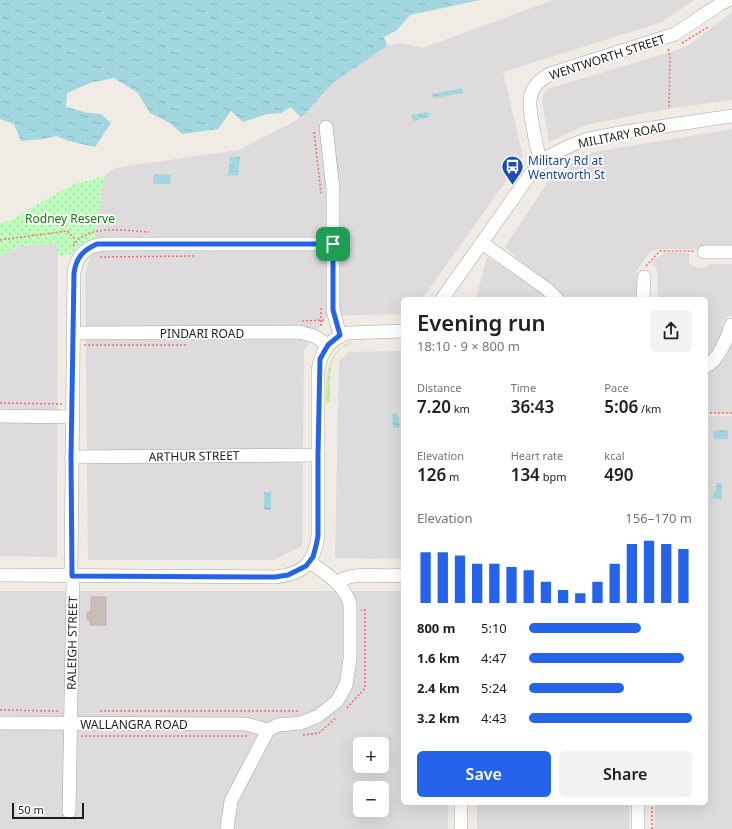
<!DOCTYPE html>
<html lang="en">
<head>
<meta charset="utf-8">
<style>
  body { margin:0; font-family:"Noto Sans",sans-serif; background:#f2f2f2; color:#202124; height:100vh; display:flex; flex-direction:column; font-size:15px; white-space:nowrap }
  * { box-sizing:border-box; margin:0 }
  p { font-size:13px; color:#757577 }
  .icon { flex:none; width:22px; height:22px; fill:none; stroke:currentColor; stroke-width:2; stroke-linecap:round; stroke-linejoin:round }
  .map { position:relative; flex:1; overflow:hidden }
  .drawer { position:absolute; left:401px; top:297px; width:307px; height:508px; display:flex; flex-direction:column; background:#fff; border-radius:6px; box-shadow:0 4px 16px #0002 }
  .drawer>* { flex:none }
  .tools { position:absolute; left:353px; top:737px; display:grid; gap:8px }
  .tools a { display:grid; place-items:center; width:36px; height:36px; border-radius:6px; background:#fff; box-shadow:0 4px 16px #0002; font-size:20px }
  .scale { position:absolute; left:12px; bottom:10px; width:72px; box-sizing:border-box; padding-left:4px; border:2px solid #1e1e1e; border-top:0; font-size:11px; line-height:14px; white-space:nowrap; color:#1e1e1e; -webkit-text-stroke:3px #fff; paint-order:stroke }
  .pin { position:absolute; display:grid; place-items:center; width:34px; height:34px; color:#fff; margin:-17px; border-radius:8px; box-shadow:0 2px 6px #0006 }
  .round { display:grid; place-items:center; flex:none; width:42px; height:42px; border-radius:6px; background:#f2f2f2 }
  .head { display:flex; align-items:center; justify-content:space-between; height:68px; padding:0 16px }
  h1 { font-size:22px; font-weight:600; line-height:30px }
  .stats { display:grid; grid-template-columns:repeat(3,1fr); gap:6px; height:68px; padding:4px 16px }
  .stats div { display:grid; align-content:center }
  .stats b { font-size:17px; font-weight:600 }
  .stats small { font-size:11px; font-weight:400 }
  .stats p { font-size:11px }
  .chart { height:112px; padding:8px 16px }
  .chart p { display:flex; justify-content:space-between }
  .chart svg { width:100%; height:72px; margin-top:4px; stroke:#2563eb; stroke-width:6 }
  .action { display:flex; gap:8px; margin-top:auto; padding:8px 16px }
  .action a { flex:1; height:46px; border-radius:6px; background:#2563eb; color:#fff; font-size:16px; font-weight:600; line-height:46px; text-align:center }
  .action a+a { background:#f2f2f2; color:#202124 }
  ul { padding:0 16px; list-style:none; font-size:13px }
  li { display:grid; grid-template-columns:64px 48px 1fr; align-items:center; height:30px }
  li i { height:10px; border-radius:5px; background:#2563eb }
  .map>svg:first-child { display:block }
  .residential { fill:#dddbdb; fill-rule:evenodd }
  .grass { fill:url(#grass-dots) }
  .park { fill:url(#park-dots) }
  .water { fill:url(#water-ripples) }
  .building { fill:#c8bdb7; stroke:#c3b0a5 }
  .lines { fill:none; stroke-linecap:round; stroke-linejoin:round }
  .minor-casing { stroke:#a5a5a5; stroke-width:14 }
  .path { stroke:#ff6966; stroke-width:1.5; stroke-dasharray:2 2; stroke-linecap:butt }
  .minor { stroke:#fff; stroke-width:13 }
  .route-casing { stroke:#fff; stroke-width:8 }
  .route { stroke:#2563eb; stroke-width:5 }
  .labels { text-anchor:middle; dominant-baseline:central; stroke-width:3.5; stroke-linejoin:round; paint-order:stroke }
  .street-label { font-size:12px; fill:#1e1e1e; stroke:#fff }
  .transit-label { font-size:12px; fill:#164399; stroke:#fff; text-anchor:start }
  .park-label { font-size:12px; fill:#058405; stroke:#fff }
</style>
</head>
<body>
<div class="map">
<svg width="732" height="829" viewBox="0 0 732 829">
  <defs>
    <pattern id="grass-dots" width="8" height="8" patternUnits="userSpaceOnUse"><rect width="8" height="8" fill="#cfeda7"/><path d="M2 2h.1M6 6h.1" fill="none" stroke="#b1cb8f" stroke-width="1.8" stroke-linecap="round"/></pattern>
    <pattern id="park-dots" width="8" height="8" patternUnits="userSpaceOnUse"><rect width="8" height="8" fill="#bffdbe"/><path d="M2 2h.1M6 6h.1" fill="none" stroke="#a4d8a3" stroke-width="1.8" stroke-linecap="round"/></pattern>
    <pattern id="water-ripples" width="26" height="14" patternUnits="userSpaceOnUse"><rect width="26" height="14" fill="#a2d7e0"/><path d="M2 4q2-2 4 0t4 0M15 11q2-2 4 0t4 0" fill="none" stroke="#8bb8c0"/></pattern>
  </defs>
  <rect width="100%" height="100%" fill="#f0ebe4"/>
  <!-- residential -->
  <g class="residential">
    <path d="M553,0h141l-32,22 -159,50 20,85 -101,142h-19v15l-76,2 -23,35 -2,195 -28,14h-186l-3,-286 7,-22 12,-76 11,-8 124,-18 62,-32 32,-35 54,-37 14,-3 22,5z"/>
    <path d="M732,12v88l-60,8 -86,17 -37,17 -7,-42 1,-5 4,-6 124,-37 18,-7z"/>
    <path d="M732,129v120h-71l-7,1 -6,4 -11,17v28h-75l-57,-52 48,-73 40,-22z"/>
    <path d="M57,243l1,13 -1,301 -57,-1v-300l21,-10z"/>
    <path d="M665,252l24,1v11l9,4h6l7,-4h21v52h-4l-5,6 -2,3 3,8 -18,29v-63h-48v-26l-3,-6 -4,-4z"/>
    <path d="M487,257l60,40v2h-71z"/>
    <path d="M732,342v72h-26v-41l4,-1 7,-7z"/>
    <path d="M403,351v208l-68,-1 4,-196 9,-10z"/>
    <path d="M706,416h26v413h-77v-26h51z"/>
    <path d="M0,591h403v212h52v1l-7,1v24h-448zM360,744h22v22h-22zM360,788h22v22h-22z"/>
    <rect x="477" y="803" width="152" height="26"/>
  </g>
  <!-- grass -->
  <path class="grass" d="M350,342l1,2c-26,8 -20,37 -21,58l-2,1 -2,-1c0,-23 0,-49 24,-60z"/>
  <!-- park -->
  <path class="park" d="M104,176l-10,64 -15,5 -8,9 -13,2 -1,-13 -36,3 -21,10v-33l14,-4 24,-15 36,-20z"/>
  <!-- water -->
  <g class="water">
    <path d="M0,0h480l-70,15 -13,15 -13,7 3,9 -54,37 -32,35 -10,-11 -10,6 -14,1 -24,8 -12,-11 -13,18 -36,5 -12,-11 -20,-10 -12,-20 -24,-15 -24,5 -23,10 -1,14 22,6 13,1 10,9 -16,24 -26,-6 -13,-5 -12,3 -23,2 -7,-17 -14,-5z"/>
    <path d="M462,88l1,5 -30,5 -1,-4z"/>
    <path d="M428,112l1,5 -16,4 -2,-6z"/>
    <path d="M230,157h10l-2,19 -8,-1v2l-2,-1z"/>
    <path d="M154,174l17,1 -1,9h-17z"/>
    <path d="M392,413l6,1 2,14h-7z"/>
    <path d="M728,430v9h-14l-1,-8z"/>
    <path d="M716,483h6v16h-8l-2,-2 4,-7z"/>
    <path d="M264,492h9l-2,2v16h-7z"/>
  </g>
  <!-- building -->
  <path class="building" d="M91,597h15v28h-16v-5h-3v-8h4z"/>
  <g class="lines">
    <defs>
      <g id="minor">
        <path d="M326,127l7,62v121l7,25"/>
        <path d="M542,163c-5,-12 -7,-23 -9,-36 -5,-24 -7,-40 17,-53l125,-40 45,-30 8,-4"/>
        <path d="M482,243l65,46 10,10"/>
        <path d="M704,252h28"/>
        <path d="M442,299l87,-123 18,-18 8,-5 19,-9 14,-5 37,-7 107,-16"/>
        <path d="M643,299l1,-22"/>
        <path d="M73,333l226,-1 15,4 14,9"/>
        <path d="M706,366c12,-5 22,-29 25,-41"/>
        <path d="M0,416l72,1"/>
        <path d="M71,457l246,-2"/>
        <path d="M0,575l275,2c28,-3 39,-13 43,-41v-165c3,-20 11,-32 30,-38l55,-2"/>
        <path d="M337,582c20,-12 44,-4 66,-7"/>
        <path d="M0,723l246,1 22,6"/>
        <path d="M69,812l4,-229 -2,-14 3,-296c3,-19 13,-28 32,-29h227"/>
        <path d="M227,829l4,-28 37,-71 10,-5 23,-2 17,-7 19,-15 9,-16 4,-26v-55c-6,-20 -24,-30 -40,-42"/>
        <path d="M461,829v-26"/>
        <path d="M638,829v-26"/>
      </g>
    </defs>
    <!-- minor casing -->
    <use href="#minor" class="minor-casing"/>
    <!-- path -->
    <g class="path">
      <path d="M682,43l26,-16"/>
      <path d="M668,49l2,7 -1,53"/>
      <path d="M314,132l7,61"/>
      <path d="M0,240l67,-9 9,9"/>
      <path d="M73,246c14,-23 53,-15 76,-14"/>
      <path d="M100,257l96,-1"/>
      <path d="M646,266l14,-15h34"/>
      <path d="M321,308v18"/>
      <path d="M302,321l23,-1"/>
      <path d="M84,345h102"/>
      <path d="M0,403l62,1"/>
      <path d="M706,413h26"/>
      <path d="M347,708l18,-20v-78h-4"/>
      <path d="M0,710l60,1"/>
      <path d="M100,711h198"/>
      <path d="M303,735l16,-2 18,-16"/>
      <path d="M81,736h166"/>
      <path d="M652,829v-26"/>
    </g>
    <!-- minor -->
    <use href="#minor" class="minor"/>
  </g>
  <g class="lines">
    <defs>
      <path id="route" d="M97,244h236v66l7,25 -12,10 -8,14 -2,96v81l-2,10 -3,11 -7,9 -18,9 -13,2 -203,-1 -1,-119 3,-184c2,-15 9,-23 23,-29z"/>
    </defs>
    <!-- route casing -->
    <use href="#route" class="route-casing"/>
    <!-- route -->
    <use href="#route" class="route"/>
  </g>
  <!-- icons -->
  <defs>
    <symbol id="bus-pin" viewBox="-11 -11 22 30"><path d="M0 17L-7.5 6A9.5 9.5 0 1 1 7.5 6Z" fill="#1a4fb4" stroke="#fff"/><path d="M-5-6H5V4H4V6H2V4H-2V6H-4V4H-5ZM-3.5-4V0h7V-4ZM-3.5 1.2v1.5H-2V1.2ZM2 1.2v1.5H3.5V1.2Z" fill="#fff"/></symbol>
  </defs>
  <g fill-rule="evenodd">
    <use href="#bus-pin" x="500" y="154" width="25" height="34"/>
  </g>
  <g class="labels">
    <!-- street labels -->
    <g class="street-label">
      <text transform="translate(607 57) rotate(-18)">WENTWORTH STREET</text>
      <text transform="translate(622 135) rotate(-11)">MILITARY ROAD</text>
      <text x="202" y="333">PINDARI ROAD</text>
      <text transform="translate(194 456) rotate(-1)">ARTHUR STREET</text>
      <text transform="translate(72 643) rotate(-89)">RALEIGH STREET</text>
      <text x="134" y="724">WALLANGRA ROAD</text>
    </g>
    <!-- transit labels -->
    <g class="transit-label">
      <text x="528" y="160">Military Rd at<tspan x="528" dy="14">Wentworth St</tspan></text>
    </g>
    <!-- park labels -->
    <g class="park-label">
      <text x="70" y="218">Rodney Reserve</text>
    </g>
  </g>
</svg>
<div class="tools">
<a>+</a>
<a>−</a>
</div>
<div class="scale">50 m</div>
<div class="pin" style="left:333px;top:244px;background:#1e9e55"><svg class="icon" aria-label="arrive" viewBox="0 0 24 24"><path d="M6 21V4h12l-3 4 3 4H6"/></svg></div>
<section class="drawer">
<div class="head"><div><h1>Evening run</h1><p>18:10 · 9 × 800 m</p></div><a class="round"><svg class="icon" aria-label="share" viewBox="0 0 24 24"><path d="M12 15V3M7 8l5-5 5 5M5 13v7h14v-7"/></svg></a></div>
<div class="stats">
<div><p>Distance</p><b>7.20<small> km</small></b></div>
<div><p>Time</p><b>36:43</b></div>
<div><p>Pace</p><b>5:06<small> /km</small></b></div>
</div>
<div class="stats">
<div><p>Elevation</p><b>126<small> m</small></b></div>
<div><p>Heart rate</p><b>134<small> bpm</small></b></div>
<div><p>kcal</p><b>490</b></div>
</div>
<div class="chart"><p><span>Elevation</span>156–170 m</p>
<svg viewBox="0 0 160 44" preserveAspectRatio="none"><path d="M5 44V13M15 44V13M25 44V15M35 44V20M45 44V20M55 44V22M65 44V24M75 44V31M85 44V36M95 44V38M105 44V31M115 44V20M125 44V8M135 44V6M145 44V8M155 44V11"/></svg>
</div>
<ul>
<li><b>800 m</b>5:10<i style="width:69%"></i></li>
<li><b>1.6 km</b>4:47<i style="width:95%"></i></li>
<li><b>2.4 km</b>5:24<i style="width:58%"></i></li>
<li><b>3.2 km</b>4:43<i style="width:100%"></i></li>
</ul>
<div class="action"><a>Save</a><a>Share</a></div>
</section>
</div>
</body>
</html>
